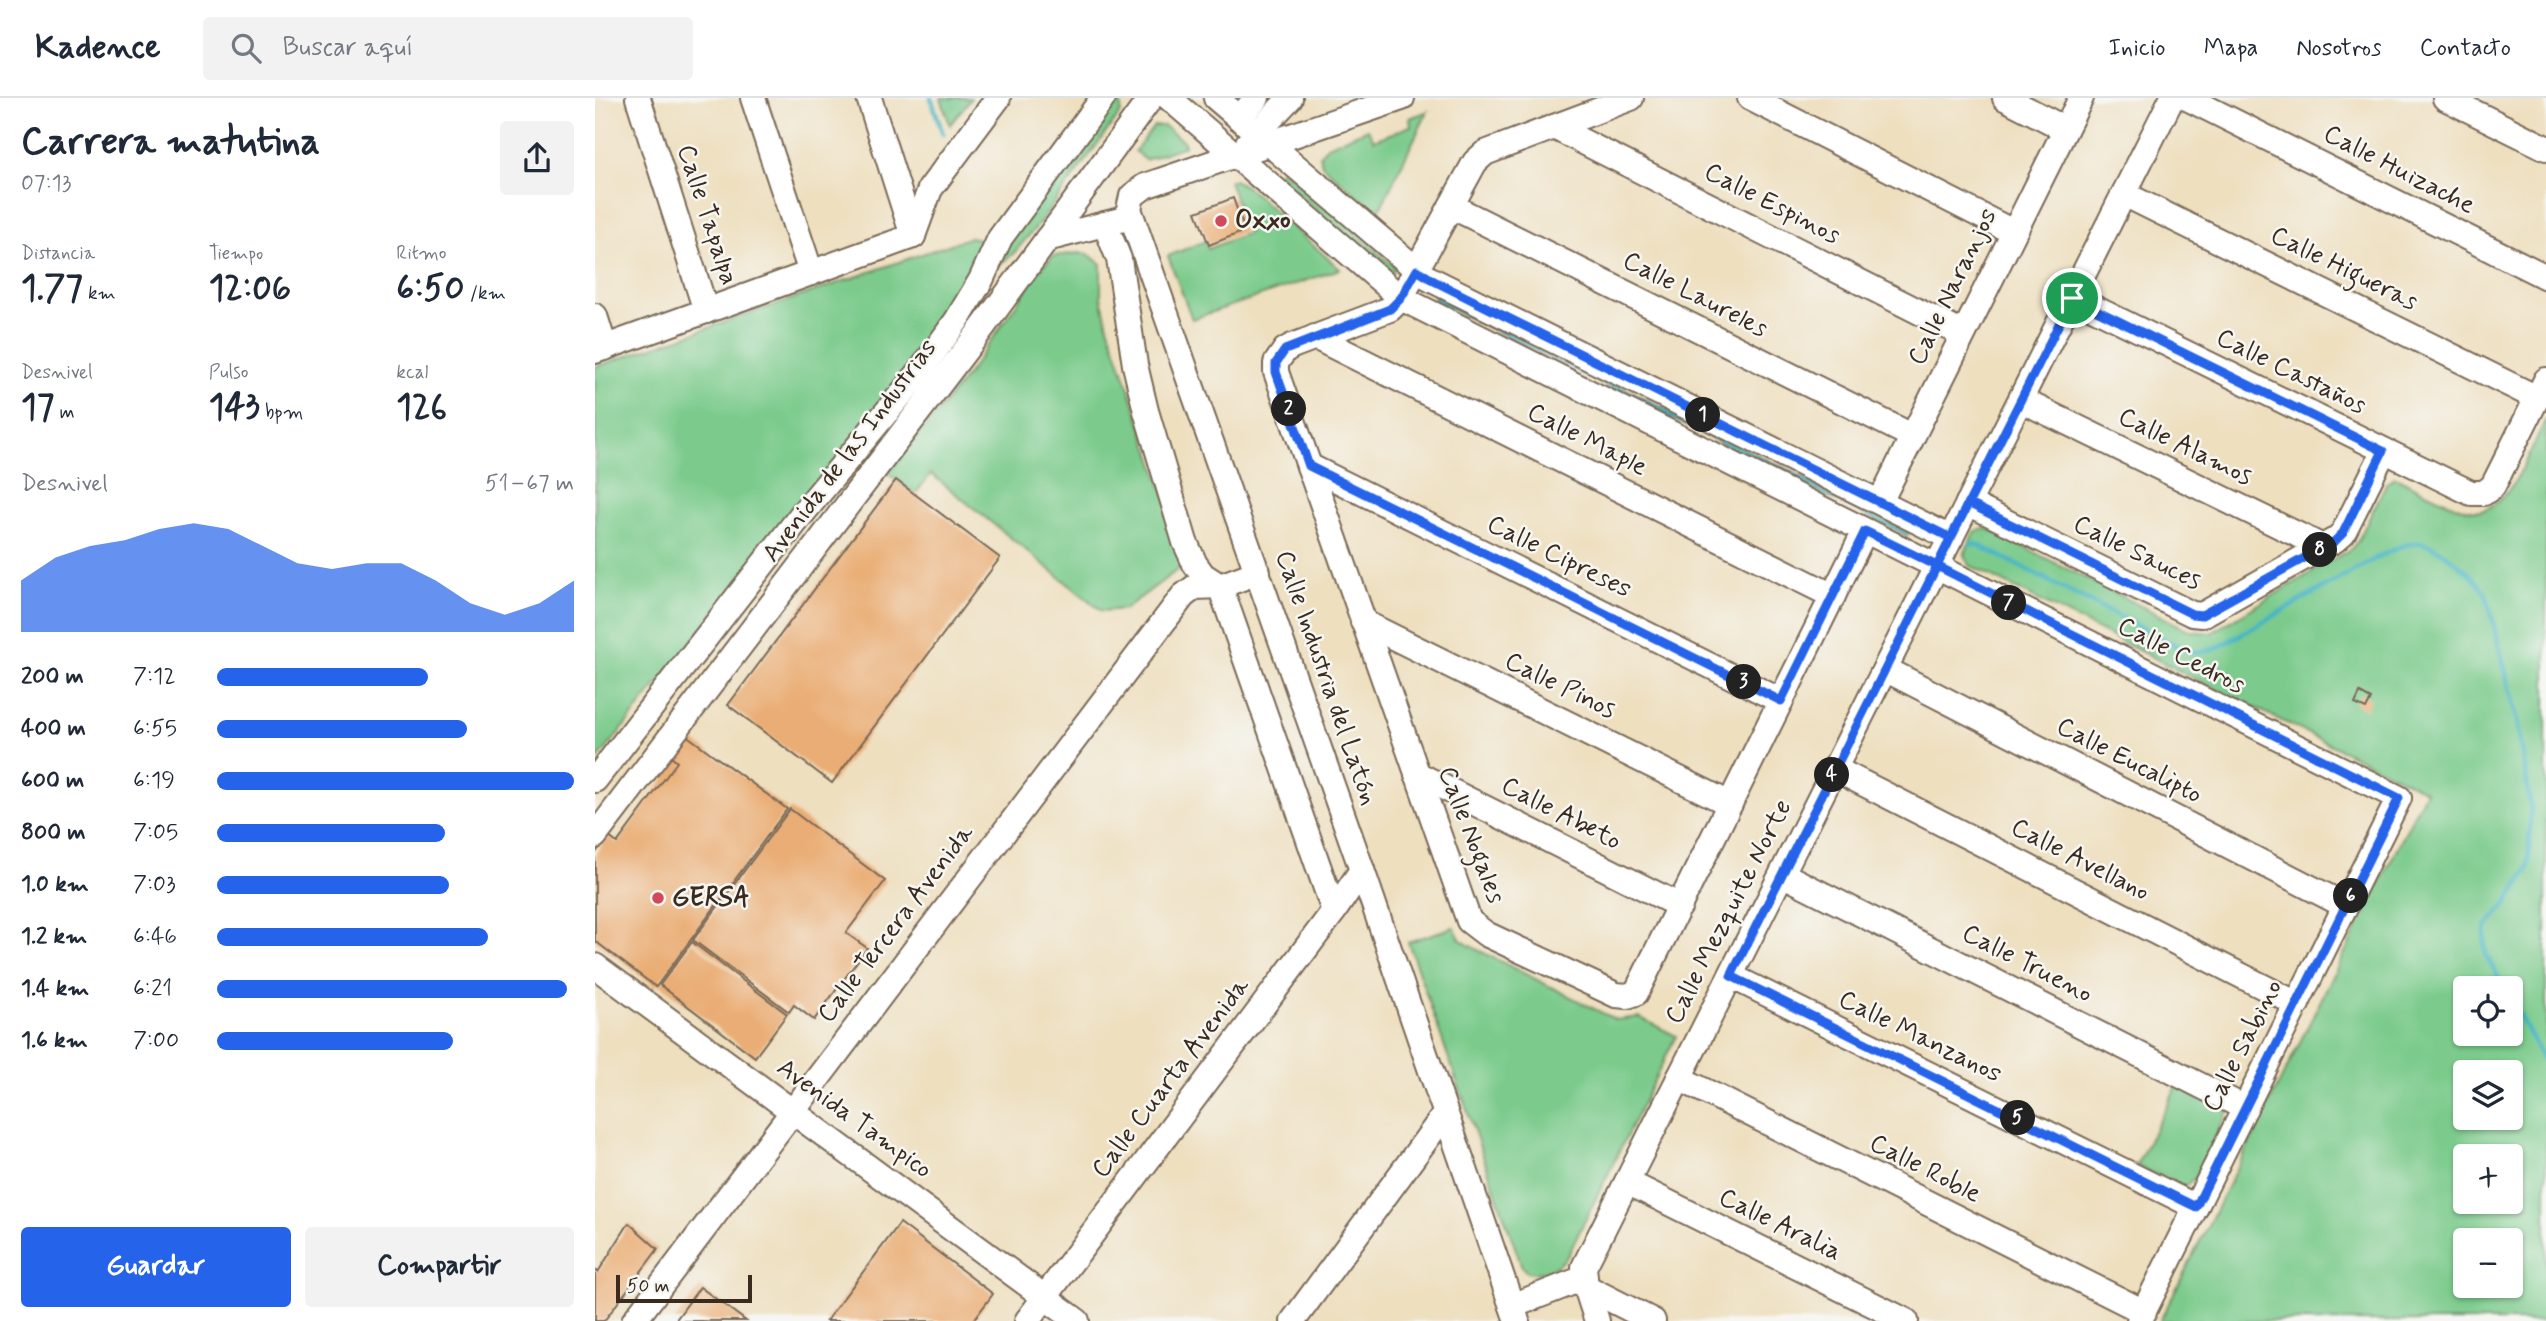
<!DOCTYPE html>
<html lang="es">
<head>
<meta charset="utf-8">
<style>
  body { margin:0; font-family:Mynerve,sans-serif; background:#f2f2f3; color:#1f2937; height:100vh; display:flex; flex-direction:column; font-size:26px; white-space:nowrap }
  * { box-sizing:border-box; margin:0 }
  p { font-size:23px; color:#747a83 }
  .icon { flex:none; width:38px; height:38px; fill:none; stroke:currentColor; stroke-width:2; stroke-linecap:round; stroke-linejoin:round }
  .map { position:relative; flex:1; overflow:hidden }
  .side { display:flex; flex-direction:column; background:#fff; width:595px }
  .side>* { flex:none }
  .tools { position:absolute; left:1858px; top:878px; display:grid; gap:14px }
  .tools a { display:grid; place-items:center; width:70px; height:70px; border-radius:7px; background:#fff; box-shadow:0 2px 5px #0004; font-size:35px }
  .scale { position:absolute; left:21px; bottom:18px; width:136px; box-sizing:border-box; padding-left:7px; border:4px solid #3b2a1e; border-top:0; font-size:19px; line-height:24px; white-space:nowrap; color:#3b2a1e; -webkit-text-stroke:5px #f6f6f2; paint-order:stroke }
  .pin { position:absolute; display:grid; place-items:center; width:60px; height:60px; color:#fff; margin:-30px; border:4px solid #fff; border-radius:50%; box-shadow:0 2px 7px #0007 }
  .km { position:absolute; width:35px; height:35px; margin:-18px; border-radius:50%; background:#222; color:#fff; font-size:19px; line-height:35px; text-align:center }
  .round { display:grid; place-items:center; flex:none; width:74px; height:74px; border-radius:7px; background:#f2f2f3 }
  .overview { display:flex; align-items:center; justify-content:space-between; height:119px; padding:0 21px }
  h1 { font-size:38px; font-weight:800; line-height:52px }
  .figures { display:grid; grid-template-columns:repeat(3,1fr); gap:10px; height:119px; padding:7px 21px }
  .figures div { display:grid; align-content:center }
  .figures b { font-size:35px; font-weight:800 }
  .figures small { font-size:19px; font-weight:400 }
  .figures p { font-size:19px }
  .chart { height:196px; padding:14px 21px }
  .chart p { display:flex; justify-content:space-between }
  .chart svg { width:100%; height:126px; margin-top:7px; fill:#2563eb; opacity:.7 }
  .cta { display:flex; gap:14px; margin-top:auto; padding:14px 21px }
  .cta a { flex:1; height:80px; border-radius:7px; background:#2563eb; color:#fff; font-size:28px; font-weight:800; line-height:80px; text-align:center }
  .cta a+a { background:#f2f2f3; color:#1f2937 }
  ul { padding:0 21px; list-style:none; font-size:23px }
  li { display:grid; grid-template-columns:112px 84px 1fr; align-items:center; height:52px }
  li i { height:18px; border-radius:9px; background:#2563eb }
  header { display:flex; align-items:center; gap:42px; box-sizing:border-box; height:98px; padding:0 35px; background:#fff; border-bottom:2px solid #e0e1e3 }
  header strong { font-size:33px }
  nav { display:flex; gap:38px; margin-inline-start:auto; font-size:24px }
  .search { width:490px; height:63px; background:#f2f2f3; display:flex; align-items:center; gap:18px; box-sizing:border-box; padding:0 24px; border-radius:7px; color:#747a83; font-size:26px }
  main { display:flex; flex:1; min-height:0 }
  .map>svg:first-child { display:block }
  .green { fill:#7ccb8c; stroke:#5c7a55; stroke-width:2; fill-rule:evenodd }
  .water { fill:#47b5c2; stroke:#417070; stroke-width:2 }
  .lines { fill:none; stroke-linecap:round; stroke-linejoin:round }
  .stream { stroke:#47b5c2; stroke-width:5 }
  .building { fill:#eaad75 }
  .minor-casing { stroke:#7a6956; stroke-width:28 }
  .minor { stroke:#fff; stroke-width:24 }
  .route-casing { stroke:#fff; stroke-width:14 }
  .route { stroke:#2563eb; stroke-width:9 }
  .poi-dot { fill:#d1495b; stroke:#f6f6f2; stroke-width:2.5 }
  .labels { text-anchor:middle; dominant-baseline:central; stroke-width:5; stroke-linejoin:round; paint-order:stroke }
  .street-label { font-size:26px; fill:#3b2a1e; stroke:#f6f6f2 }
  .poi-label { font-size:26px; font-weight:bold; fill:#3b2a1e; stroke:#f6f6f2; text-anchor:start }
</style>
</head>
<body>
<header>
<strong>Kadence</strong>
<div class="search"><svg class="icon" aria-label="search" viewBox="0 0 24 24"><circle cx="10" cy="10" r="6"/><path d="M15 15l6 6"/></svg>Buscar aquí</div>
<nav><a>Inicio</a><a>Mapa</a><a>Nosotros</a><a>Contacto</a></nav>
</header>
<main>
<section class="side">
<div class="overview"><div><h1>Carrera matutina</h1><p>07:13</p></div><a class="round"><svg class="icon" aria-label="share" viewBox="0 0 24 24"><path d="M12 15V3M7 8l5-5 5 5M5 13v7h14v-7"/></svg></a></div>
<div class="figures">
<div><p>Distancia</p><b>1.77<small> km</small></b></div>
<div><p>Tiempo</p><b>12:06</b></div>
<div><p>Ritmo</p><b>6:50<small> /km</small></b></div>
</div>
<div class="figures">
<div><p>Desnivel</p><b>17<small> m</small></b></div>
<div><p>Pulso</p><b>143<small> bpm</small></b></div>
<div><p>kcal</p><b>126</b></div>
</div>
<div class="chart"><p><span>Desnivel</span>51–67 m</p>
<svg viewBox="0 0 160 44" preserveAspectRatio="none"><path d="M0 44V26L10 18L20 14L30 12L40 8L50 6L60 8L70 14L80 20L90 22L100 20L110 20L120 26L130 34L140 38L150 34L160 26V44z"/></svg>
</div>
<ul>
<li><b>200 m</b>7:12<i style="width:59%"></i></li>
<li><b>400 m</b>6:55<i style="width:70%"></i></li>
<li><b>600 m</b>6:19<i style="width:100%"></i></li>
<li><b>800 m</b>7:05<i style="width:64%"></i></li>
<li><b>1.0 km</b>7:03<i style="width:65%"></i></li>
<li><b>1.2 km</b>6:46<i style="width:76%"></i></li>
<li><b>1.4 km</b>6:21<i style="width:98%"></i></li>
<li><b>1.6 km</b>7:00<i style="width:66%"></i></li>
</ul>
<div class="cta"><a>Guardar</a><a>Compartir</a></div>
</section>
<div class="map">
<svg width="1951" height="1223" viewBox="0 0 1951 1223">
  <rect width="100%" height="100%" fill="#f6f6f2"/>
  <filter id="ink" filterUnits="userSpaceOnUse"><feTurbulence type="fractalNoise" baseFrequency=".0143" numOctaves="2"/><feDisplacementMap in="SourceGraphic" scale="14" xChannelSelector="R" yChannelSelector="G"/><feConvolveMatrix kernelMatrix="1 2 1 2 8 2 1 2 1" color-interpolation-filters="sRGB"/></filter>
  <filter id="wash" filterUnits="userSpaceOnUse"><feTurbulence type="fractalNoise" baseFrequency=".00686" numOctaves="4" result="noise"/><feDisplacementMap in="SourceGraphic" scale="28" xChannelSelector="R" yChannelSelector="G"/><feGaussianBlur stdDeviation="1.57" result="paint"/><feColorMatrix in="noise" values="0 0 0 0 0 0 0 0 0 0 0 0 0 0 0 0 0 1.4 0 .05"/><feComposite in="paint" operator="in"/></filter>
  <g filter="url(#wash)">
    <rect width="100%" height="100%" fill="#eedfbf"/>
    <!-- green -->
    <g class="green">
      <path d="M346,0h30l-21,27z"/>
      <path d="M521,4l5,3v7l-83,113 -25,29 -13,10 1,-13 110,-148z"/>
      <path d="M833,13l-50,102 -56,-48 -2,-10 7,-9 41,-17 6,11 37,-14 -1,-8z"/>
      <path d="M559,28h10l20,16 1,4 -40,14 -10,-9z"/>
      <path d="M688,72l111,96v5l-6,1 -110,-96v-3z"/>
      <path d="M639,82l13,7 93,82 -148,50 -24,-63 37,-15 3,8 40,-16 -19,-52z"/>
      <path d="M376,139l16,4 -6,20 -36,63 -350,439v-396z"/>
      <path d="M485,155l8,1 13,10v33l7,29 75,223 1,16 -59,44 -23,2 -171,-137 -16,20 -27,-21 80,-99 74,-107 11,-11z"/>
      <path d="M1951,321v902h-386l266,-530 -232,-113 -225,-113 -5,-10 10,-23 12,-4 204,103 21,2 141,-85 6,-7 29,-59 8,-5c20,9 55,29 75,33 38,8 63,-65 76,-91zM1871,891h45v45h-45zM1871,975h45v45h-45zM1871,1059h45v45h-45zM1871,1143h45v45h-45z"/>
      <path d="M859,829l6,12 10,7 146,74 23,-3 37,19 -108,219c-8,12 -28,21 -41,17l-5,-5 -114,-325z"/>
      <path d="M1584,984l49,29 -32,67 -12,8 -48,-20z"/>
    </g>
    <!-- water -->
    <path class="water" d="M841,196l474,237 -3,5 -474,-236z"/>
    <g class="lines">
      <!-- stream -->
      <g class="stream">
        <path d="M336,0l12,36"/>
        <path d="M1376,446h5l211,107 14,1 14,-3 165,-93c12,-5 29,-15 42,-13 20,4 54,34 64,51l30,120 15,95 -3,60 -21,34 -21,24 -2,15 3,15 18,32"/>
        <path d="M1916,901l35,66"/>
      </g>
    </g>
    <g id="blocks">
      <!-- building -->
      <g class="building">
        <path d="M638,100l12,33 -36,14 -13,-33z"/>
        <path d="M301,382l104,78 -168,225 -104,-78z"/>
        <path d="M1765,595l11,6 -5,10 -11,-5z"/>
        <path d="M91,637l101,74 -131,178 -61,-46v-87l13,-18 9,7 60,-81 -7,-6z"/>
        <path d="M195,711l95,72 -39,52 21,15 -53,72 -20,-15 -5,7 -96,-72z"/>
        <path d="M97,844l95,72 -32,43 -95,-72z"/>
        <path d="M34,1125l29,26 -54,72h-9v-51l3,2z"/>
        <path d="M305,1125l93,71 -20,27h-147z"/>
        <path d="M105,1189l46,34h-71z"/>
      </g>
    </g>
  </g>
  <g filter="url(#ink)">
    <use href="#blocks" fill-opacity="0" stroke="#7a6956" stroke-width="2"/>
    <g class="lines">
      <defs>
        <g id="minor">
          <path d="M43,0l68,213"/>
          <path d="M158,0l58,175"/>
          <path d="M274,0l44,138"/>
          <path d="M574,0l232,200 998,500 -260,523"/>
          <path d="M621,0l208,178 527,262"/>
          <path d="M807,0l-257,88 -13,10 -3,13 233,661 155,451"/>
          <path d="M1036,0l-146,55 -10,9 -74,136 -11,11 -98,37 -7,4 -9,13v9l193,549 17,13 130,61 11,1 9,-3 229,-462"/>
          <path d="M1155,0l263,134"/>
          <path d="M1410,0l60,31"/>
          <path d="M1592,0l359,179"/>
          <path d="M1850,0l101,50"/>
          <path d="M644,20l18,-20"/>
          <path d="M959,29l409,207"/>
          <path d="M653,45l42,-45"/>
          <path d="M1529,96l413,204"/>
          <path d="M856,108l461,230"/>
          <path d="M510,126l14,35 16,106 11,46 39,131 10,22 8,11 17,11"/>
          <path d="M318,138l17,-47 68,-91"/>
          <path d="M452,141l73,-19"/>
          <path d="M1477,199l399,196h13l9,-7 53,-106"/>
          <path d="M0,218l10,32"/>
          <path d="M720,239l518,259"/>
          <path d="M0,253l318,-115"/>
          <path d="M1426,302l302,147"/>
          <path d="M714,368l472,235"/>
          <path d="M1285,404l201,-404"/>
          <path d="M1373,405l224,111 10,1 133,-75 8,-7 41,-82"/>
          <path d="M625,488l114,325"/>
          <path d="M768,524l367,182"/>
          <path d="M1290,571l461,237"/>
          <path d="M1240,671l462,235"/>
          <path d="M822,676l263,132"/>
          <path d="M0,682l207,-266 117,-141 38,-53 24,-40 19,-42 103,-140"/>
          <path d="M0,738l382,-501 173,-236"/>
          <path d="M1187,776l463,234"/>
          <path d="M0,868l482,355"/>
          <path d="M1136,878l465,231"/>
          <path d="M1084,980l465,234"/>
          <path d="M1032,1084l279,139"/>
          <path d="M991,1189l67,34"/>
          <path d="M917,1208l72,-28"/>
          <path d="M39,1223l549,-725 12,-9 25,-1 38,-14"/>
          <path d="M432,1223l307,-410 28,-41"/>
          <path d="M698,1223l152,-207"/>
          <path d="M1002,1223l-11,-34 -2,-20 588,-1169"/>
        </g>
      </defs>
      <!-- minor casing -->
      <use href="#minor" class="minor-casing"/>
      <!-- minor -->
      <use href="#minor" class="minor"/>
    </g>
  </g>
  <g class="lines" filter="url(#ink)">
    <defs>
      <path id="route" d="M1477,200l-121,240 -517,-257 -17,-11 -16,28 -11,11 -105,41 -9,13v9l33,94 472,235 84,-170 72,35 -206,410 465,231 203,-409 -462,-232 31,-63 224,111 10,1 133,-74 8,-8 40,-82 -311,-153"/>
    </defs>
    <!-- route casing -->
    <use href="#route" class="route-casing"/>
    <!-- route -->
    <use href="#route" class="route"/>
  </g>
  <!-- markers -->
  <g class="poi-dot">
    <circle cx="626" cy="123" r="7"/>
    <circle cx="63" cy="800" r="7"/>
  </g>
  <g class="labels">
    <!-- street labels -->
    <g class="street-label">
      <text transform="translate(1804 72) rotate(27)">Calle Huizache</text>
      <text transform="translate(1177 106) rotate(27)">Calle Espinos</text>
      <text transform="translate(112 117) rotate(72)">Calle Tapalpa</text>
      <text transform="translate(1749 171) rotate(26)">Calle Higueras</text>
      <text transform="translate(1358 189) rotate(-64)">Calle Naranjos</text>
      <text transform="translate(1100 197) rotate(27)">Calle Laureles</text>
      <text transform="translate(1696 274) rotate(26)">Calle Castaños</text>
      <text transform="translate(992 342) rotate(27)">Calle Maple</text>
      <text transform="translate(1590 349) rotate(26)">Calle Alamos</text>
      <text transform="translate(255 353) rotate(-53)">Avenida de las Industrias</text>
      <text transform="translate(1542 455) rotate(26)">Calle Sauces</text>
      <text transform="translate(964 459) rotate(26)">Calle Cipreses</text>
      <text transform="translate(1586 558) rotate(27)">Calle Cedros</text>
      <text transform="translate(731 580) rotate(71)">Calle Industria del Latón</text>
      <text transform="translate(965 588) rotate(26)">Calle Pinos</text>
      <text transform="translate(1534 663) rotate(27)">Calle Eucalipto</text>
      <text transform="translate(966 716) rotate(27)">Calle Abeto</text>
      <text transform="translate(876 737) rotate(69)">Calle Nogales</text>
      <text transform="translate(1485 762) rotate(27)">Calle Avellano</text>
      <text transform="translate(1134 814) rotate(-63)">Calle Mezquite Norte</text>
      <text transform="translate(301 826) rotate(-53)">Calle Tercera Avenida</text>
      <text transform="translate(1432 866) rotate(27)">Calle Trueno</text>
      <text transform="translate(1325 939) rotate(26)">Calle Manzanos</text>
      <text transform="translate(1648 948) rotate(-63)">Calle Sabino</text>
      <text transform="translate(576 980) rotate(-53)">Calle Cuarta Avenida</text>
      <text transform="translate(259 1021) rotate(36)">Avenida Tampico</text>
      <text transform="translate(1330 1071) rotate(27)">Calle Roble</text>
      <text transform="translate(1185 1127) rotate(26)">Calle Aralia</text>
    </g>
    <!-- poi labels -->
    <g class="poi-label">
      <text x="640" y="123">Oxxo</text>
      <text x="77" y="800">GERSA</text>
    </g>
  </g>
</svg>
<div class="tools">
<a><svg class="icon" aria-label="locate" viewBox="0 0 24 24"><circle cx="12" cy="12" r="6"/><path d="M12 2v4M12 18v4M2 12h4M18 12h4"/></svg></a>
<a><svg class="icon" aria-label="layers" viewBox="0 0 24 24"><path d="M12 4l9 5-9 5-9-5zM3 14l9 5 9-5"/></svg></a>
<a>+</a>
<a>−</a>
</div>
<div class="scale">50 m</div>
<div class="pin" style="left:1477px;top:200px;background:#1e9e55"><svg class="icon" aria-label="arrive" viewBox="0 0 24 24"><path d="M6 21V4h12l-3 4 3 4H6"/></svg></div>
<b class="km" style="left:1108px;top:317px">1</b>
<b class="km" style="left:694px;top:311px">2</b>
<b class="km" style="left:1149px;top:584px">3</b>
<b class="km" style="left:1237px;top:677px">4</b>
<b class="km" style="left:1423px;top:1020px">5</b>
<b class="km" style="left:1756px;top:798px">6</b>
<b class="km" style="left:1414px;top:505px">7</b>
<b class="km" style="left:1725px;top:452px">8</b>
</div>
</main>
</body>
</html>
